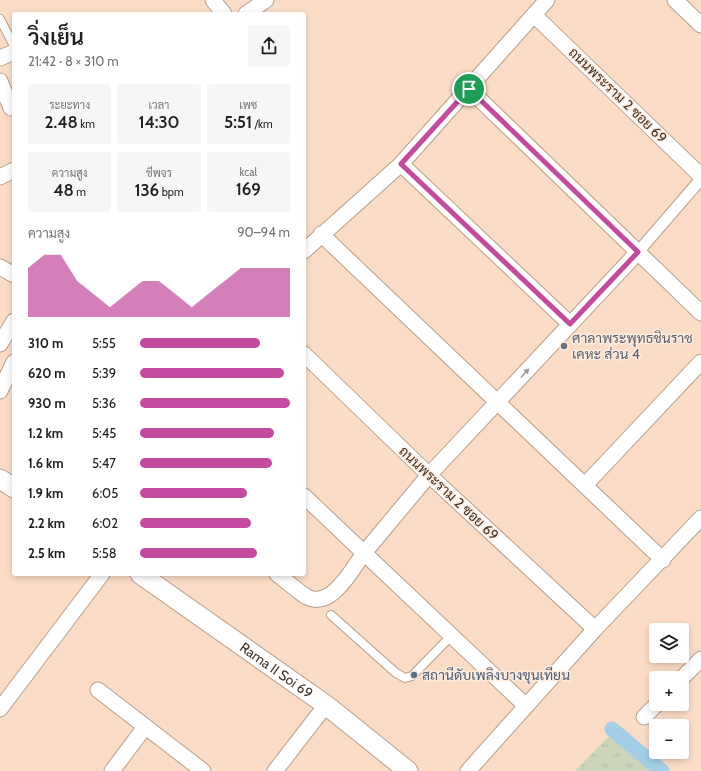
<!DOCTYPE html>
<html lang="th">
<head>
<meta charset="utf-8">
<style>
  body { margin:0; font-family:Cabin,Sarabun,sans-serif; background:#f6f6f6; color:#202124; height:100vh; display:flex; flex-direction:column; font-size:15px; white-space:nowrap }
  * { box-sizing:border-box; margin:0 }
  p { font-size:13px; color:#757577 }
  .icon { flex:none; width:22px; height:22px; fill:none; stroke:currentColor; stroke-width:2; stroke-linecap:round; stroke-linejoin:round }
  .map { position:relative; flex:1; overflow:hidden }
  .sheet { position:absolute; left:12px; top:12px; width:294px; height:564px; display:flex; flex-direction:column; background:#fff; border-radius:4px; box-shadow:0 2px 6px #0003 }
  .sheet>* { flex:none }
  .controls { position:absolute; left:649px; top:623px; display:grid; gap:8px }
  .controls a { display:grid; place-items:center; width:40px; height:40px; border-radius:4px; background:#fff; box-shadow:0 2px 6px #0003; font-size:20px }
  .pin { position:absolute; display:grid; place-items:center; width:34px; height:34px; color:#fff; margin:-17px; border:2px solid #fff; border-radius:50%; box-shadow:0 1px 4px #0007 }
  .round { display:grid; place-items:center; flex:none; width:42px; height:42px; border-radius:4px; background:#f6f6f6 }
  .overview { display:flex; align-items:center; justify-content:space-between; height:68px; padding:0 16px }
  h1 { font-size:22px; font-weight:600; line-height:30px }
  .stats { display:grid; grid-template-columns:repeat(3,1fr); gap:6px; height:68px; padding:4px 16px }
  .stats div { display:grid; align-content:center; border-radius:4px; background:#f6f6f6; text-align:center }
  .stats b { font-size:17px; font-weight:600 }
  .stats small { font-size:11px; font-weight:400 }
  .stats p { font-size:11px }
  .chart { height:112px; padding:8px 16px }
  .chart p { display:flex; justify-content:space-between }
  .chart svg { width:100%; height:72px; margin-top:4px; fill:#c34a9e; opacity:.7 }
  ul { padding:0 16px; list-style:none; font-size:13px }
  li { display:grid; grid-template-columns:64px 48px 1fr; align-items:center; height:30px }
  li i { height:10px; border-radius:5px; background:#c34a9e }
  .map>svg:first-child { display:block }
  .grass { fill:url(#grass-tufts) }
  .lines { fill:none; stroke-linecap:round; stroke-linejoin:round }
  .canal { stroke:#a4cee7; stroke-width:15 }
  .service-casing { stroke:#b99d88; stroke-width:10 }
  .pedestrian-casing { stroke:#b99d88; stroke-width:13 }
  .minor-casing { stroke:#b99d88; stroke-width:17 }
  .tertiary-casing { stroke:#b99d88; stroke-width:21 }
  .service { stroke:#fff; stroke-width:8 }
  .pedestrian { stroke:#fff; stroke-width:11 }
  .minor { stroke:#fff; stroke-width:15 }
  .tertiary { stroke:#fff; stroke-width:19 }
  .oneway { fill:#a09a96 }
  .route-casing { stroke:#fff; stroke-width:8 }
  .route { stroke:#c34a9e; stroke-width:5 }
  .worship-dot { fill:#6b7280; stroke:#ffecdf; stroke-width:1.5 }
  .service-dot { fill:#5c6f8a; stroke:#ffecdf; stroke-width:1.5 }
  .labels { text-anchor:middle; dominant-baseline:central; stroke-width:3; stroke-linejoin:round; paint-order:stroke }
  .street-label { font-size:14px; fill:#41352c; stroke:#ffecdf }
  .worship-label { font-size:14px; fill:#5b616d; stroke:#ffecdf; text-anchor:start }
  .service-label { font-size:14px; fill:#4e5e75; stroke:#ffecdf; text-anchor:start }
</style>
</head>
<body>
<div class="map">
<svg width="701" height="771" viewBox="0 0 701 771">
  <defs>
    <pattern id="grass-tufts" width="24" height="20" patternUnits="userSpaceOnUse"><rect width="24" height="20" fill="#cbd5bc"/><path d="M3 7l-1-3M5 7V3M7 7l1-3M15 17l-1-3M17 17v-4M19 17l1-3" fill="none" stroke="#b0b7a2"/></pattern>
  </defs>
  <rect width="100%" height="100%" fill="#fbddc7"/>
  <!-- grass -->
  <path class="grass" d="M611,734l43,37h-79z"/>
  <g class="lines">
    <!-- canal -->
    <path class="canal" d="M612,729l50,42"/>
    <defs>
      <g id="service">
        <path d="M0,19l14,27"/>
        <path d="M331,615l65,58 9,5 7,-2 39,-40"/>
      </g>
      <path id="pedestrian" d="M638,252l63,-73"/>
      <g id="minor">
        <path d="M213,0l11,14"/>
        <path d="M675,0l26,25"/>
        <path d="M246,14l20,-14"/>
        <path d="M534,15l167,161"/>
        <path d="M0,58l14,-6"/>
        <path d="M0,81l11,27"/>
        <path d="M469,89l232,224"/>
        <path d="M401,164l169,160"/>
        <path d="M0,177l14,-7"/>
        <path d="M321,234l342,326"/>
        <path d="M304,251l97,-87 146,-164"/>
        <path d="M0,267l14,8"/>
        <path d="M0,344l14,-23"/>
        <path d="M304,354l125,121 166,154"/>
        <path d="M0,391l14,-29"/>
        <path d="M586,484l115,-122"/>
        <path d="M304,496l60,57 65,-78 209,-223"/>
        <path d="M277,574c10,7 20,17 30,23 24,13 46,-29 57,-44l162,153"/>
        <path d="M682,678l19,-19"/>
        <path d="M98,690l105,81"/>
        <path d="M0,709l102,-135"/>
        <path d="M644,717l13,-13"/>
        <path d="M112,771l33,-44"/>
        <path d="M275,771l51,-66"/>
        <path d="M468,771l127,-142 106,-111"/>
      </g>
      <g id="tertiary">
        <path d="M0,479l14,9"/>
        <path id="s1" d="M140,574l186,131 82,66"/>
      </g>
    </defs>
    <!-- service casing -->
    <use href="#service" class="service-casing"/>
    <!-- pedestrian casing -->
    <use href="#pedestrian" class="pedestrian-casing"/>
    <!-- minor casing -->
    <use href="#minor" class="minor-casing"/>
    <!-- tertiary casing -->
    <use href="#tertiary" class="tertiary-casing"/>
    <!-- service -->
    <use href="#service" class="service"/>
    <!-- pedestrian -->
    <use href="#pedestrian" class="pedestrian"/>
    <!-- minor -->
    <use href="#minor" class="minor"/>
    <!-- tertiary -->
    <use href="#tertiary" class="tertiary"/>
  </g>
  <!-- one-way arrows -->
  <defs><path id="oneway-solid" d="M-6-.8H1V-3.2L6.5 0L1 3.2V.8H-6Z"/></defs>
  <use class="oneway" href="#oneway-solid" transform="translate(525 373) rotate(-48)"/>
  <g class="lines">
    <defs>
      <path id="route" d="M469,89l169,163 -68,72 -169,-160z"/>
    </defs>
    <!-- route casing -->
    <use href="#route" class="route-casing"/>
    <!-- route -->
    <use href="#route" class="route"/>
  </g>
  <!-- markers -->
  <circle class="worship-dot" cx="564" cy="346" r="4"/>
  <circle class="service-dot" cx="414" cy="675" r="4"/>
  <g class="labels">
    <!-- street labels -->
    <g class="street-label">
      <text transform="translate(618 95) rotate(44)">ถนนพระราม 2 ซอย 69</text>
      <text transform="translate(449 493) rotate(43)">ถนนพระราม 2 ซอย 69</text>
      <text stroke="none"><textPath href="#s1" startOffset="167">Rama II Soi 69</textPath></text>
    </g>
    <!-- worship labels -->
    <g class="worship-label">
      <text x="572" y="338">ศาลาพระพุทธชินราช<tspan x="572" dy="16">เคหะ ส่วน 4</tspan></text>
    </g>
    <!-- service labels -->
    <g class="service-label">
      <text x="422" y="675">สถานีดับเพลิงบางขุนเทียน</text>
    </g>
  </g>
</svg>
<div class="controls">
<a><svg class="icon" aria-label="layers" viewBox="0 0 24 24"><path d="M12 4l9 5-9 5-9-5zM3 14l9 5 9-5"/></svg></a>
<a>+</a>
<a>−</a>
</div>
<div class="pin" style="left:469px;top:89px;background:#1e9e55"><svg class="icon" aria-label="arrive" viewBox="0 0 24 24"><path d="M6 21V4h12l-3 4 3 4H6"/></svg></div>
<section class="sheet">
<div class="overview"><div><h1>วิ่งเย็น</h1><p>21:42 · 8 × 310 m</p></div><a class="round"><svg class="icon" aria-label="share" viewBox="0 0 24 24"><path d="M12 15V3M7 8l5-5 5 5M5 13v7h14v-7"/></svg></a></div>
<div class="stats">
<div><p>ระยะทาง</p><b>2.48<small> km</small></b></div>
<div><p>เวลา</p><b>14:30</b></div>
<div><p>เพซ</p><b>5:51<small> /km</small></b></div>
</div>
<div class="stats">
<div><p>ความสูง</p><b>48<small> m</small></b></div>
<div><p>ชีพจร</p><b>136<small> bpm</small></b></div>
<div><p>kcal</p><b>169</b></div>
</div>
<div class="chart"><p><span>ความสูง</span>90–94 m</p>
<svg viewBox="0 0 160 44" preserveAspectRatio="none"><path d="M0 44V14L10 6L20 6L30 22L40 30L50 38L60 30L70 22L80 22L90 30L100 38L110 30L120 22L130 14L140 14L150 14L160 14V44z"/></svg>
</div>
<ul>
<li><b>310 m</b>5:55<i style="width:80%"></i></li>
<li><b>620 m</b>5:39<i style="width:96%"></i></li>
<li><b>930 m</b>5:36<i style="width:100%"></i></li>
<li><b>1.2 km</b>5:45<i style="width:89%"></i></li>
<li><b>1.6 km</b>5:47<i style="width:88%"></i></li>
<li><b>1.9 km</b>6:05<i style="width:71%"></i></li>
<li><b>2.2 km</b>6:02<i style="width:74%"></i></li>
<li><b>2.5 km</b>5:58<i style="width:78%"></i></li>
</ul>
</section>
</div>
</body>
</html>
